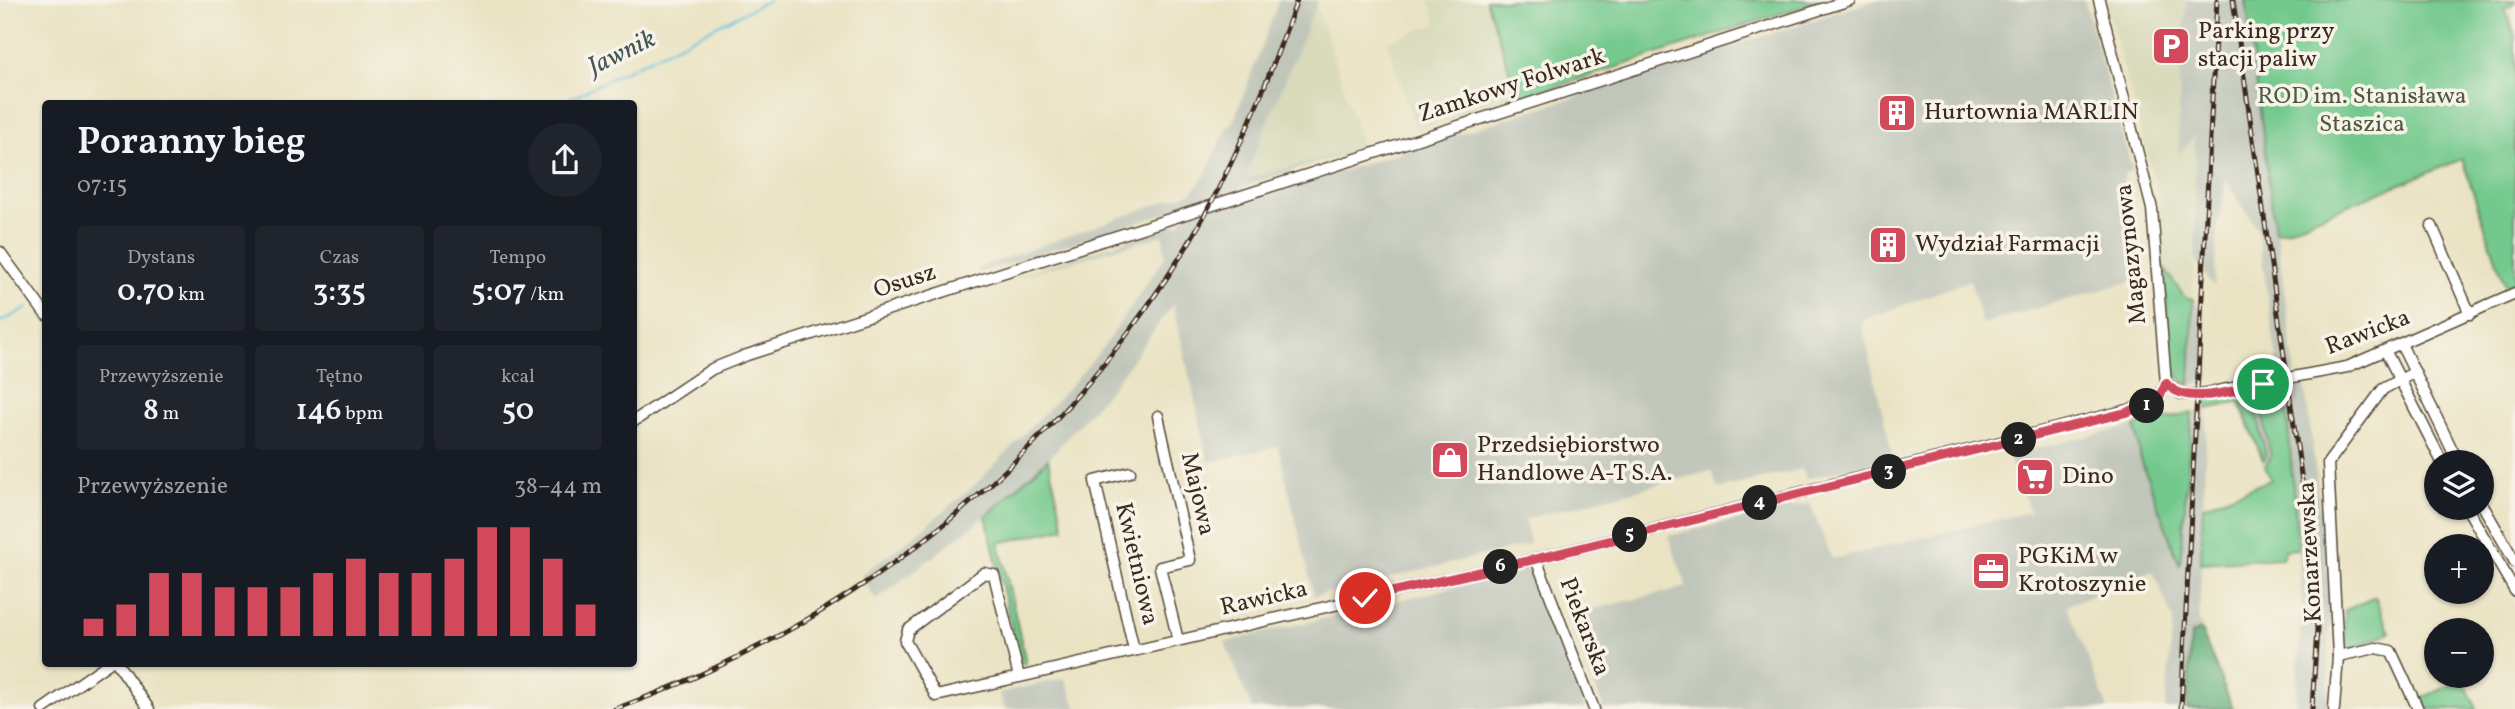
<!DOCTYPE html>
<html lang="pl">
<head>
<meta charset="utf-8">
<style>
  body { margin:0; font-family:Vollkorn,serif; background:#20242c; color:#f1f3f6; height:100vh; display:flex; flex-direction:column; font-size:26px; white-space:nowrap }
  * { box-sizing:border-box; margin:0 }
  p { font-size:23px; color:#9ea1a6 }
  .icon { flex:none; width:38px; height:38px; fill:none; stroke:currentColor; stroke-width:2; stroke-linecap:round; stroke-linejoin:round }
  .map { position:relative; flex:1; overflow:hidden }
  .drawer { position:absolute; left:42px; top:100px; width:595px; height:567px; display:flex; flex-direction:column; background:#171b24; border-radius:7px; box-shadow:0 2px 5px #0004 }
  .drawer>* { flex:none }
  .fabs { position:absolute; left:2424px; top:450px; display:grid; gap:14px }
  .fabs a { display:grid; place-items:center; width:70px; height:70px; border-radius:50%; background:#171b24; box-shadow:0 2px 5px #0004; font-size:35px }
  .pin { position:absolute; display:grid; place-items:center; width:60px; height:60px; color:#fff; margin:-30px; border:4px solid #fff; border-radius:50%; box-shadow:0 2px 7px #0007 }
  .km { position:absolute; width:35px; height:35px; margin:-18px; border-radius:50%; background:#222; color:#fff; font-size:19px; line-height:35px; text-align:center }
  .round { display:grid; place-items:center; flex:none; width:74px; height:74px; border-radius:37px; background:#20242c }
  .overview { display:flex; align-items:center; justify-content:space-between; height:119px; padding:0 35px }
  h1 { font-size:38px; font-weight:600; line-height:52px }
  .figures { display:grid; grid-template-columns:repeat(3,1fr); gap:10px; height:119px; padding:7px 35px }
  .figures div { display:grid; align-content:center; border-radius:7px; background:#20242c; text-align:center }
  .figures b { font-size:30px; font-weight:600 }
  .figures small { font-size:19px; font-weight:400 }
  .figures p { font-size:19px }
  .chart { height:196px; padding:14px 35px }
  .chart p { display:flex; justify-content:space-between }
  .chart svg { width:100%; height:126px; margin-top:7px; stroke:#d1495b; stroke-width:6 }
  .map>svg:first-child { display:block }
  .built { fill:#d8daba }
  .industrial { fill:#c1c6ba }
  .green { fill:#73c98d; stroke:#577a56; stroke-width:2 }
  .forest { fill:#5ead78; stroke:#4c6c4b; stroke-width:2 }
  .lines { fill:none; stroke-linecap:round; stroke-linejoin:round }
  .stream { stroke:#5cbeda; stroke-width:2.5 }
  .street-casing { stroke:#554637; stroke-width:13 }
  .street { stroke:#fff; stroke-width:10 }
  .rail-casing { stroke:#3b2a1e; stroke-width:5 }
  .rail { stroke:#f7f3e8; stroke-width:2.5; stroke-dasharray:8; stroke-linecap:butt }
  .route-casing { stroke:#fff; stroke-width:14 }
  .route { stroke:#d1495b; stroke-width:9 }
  .labels { text-anchor:middle; dominant-baseline:central; stroke-width:7; stroke-linejoin:round; paint-order:stroke }
  .poi-label { font-size:24px; fill:#3b2a1e; stroke:#f7f3e8; text-anchor:start }
  .street-label { font-size:24px; fill:#3b2a1e; stroke:#f7f3e8 }
  .park-label { font-size:24px; fill:#4c5a3f; stroke:#f7f3e8 }
  .water-label { font-size:26px; font-style:italic; fill:#455656; stroke:#f7f3e8 }
</style>
</head>
<body>
<div class="map">
<svg width="2515" height="709" viewBox="0 0 2515 709">
  <rect width="100%" height="100%" fill="#f7f3e8"/>
  <filter id="ink" filterUnits="userSpaceOnUse"><feTurbulence type="fractalNoise" baseFrequency=".0143" numOctaves="2"/><feDisplacementMap in="SourceGraphic" scale="14" xChannelSelector="R" yChannelSelector="G"/><feConvolveMatrix kernelMatrix="1 2 1 2 8 2 1 2 1" color-interpolation-filters="sRGB"/></filter>
  <filter id="wash" filterUnits="userSpaceOnUse"><feTurbulence type="fractalNoise" baseFrequency=".00686" numOctaves="4" result="noise"/><feDisplacementMap in="SourceGraphic" scale="28" xChannelSelector="R" yChannelSelector="G"/><feGaussianBlur stdDeviation="1.57" result="paint"/><feColorMatrix in="noise" values="0 0 0 0 0 0 0 0 0 0 0 0 0 0 0 0 0 1.4 0 .05"/><feComposite in="paint" operator="in"/></filter>
  <g filter="url(#wash)">
    <rect width="100%" height="100%" fill="#eae3c3"/>
    <!-- built -->
    <g class="built">
      <path d="M1429,0h57l33,99 -103,32 -29,-90 50,-17z"/>
      <path d="M2105,0h82l-7,69 -2,85 17,-20 -2,165 -8,-1 -22,-31 -5,-75z"/>
      <path d="M1316,4l47,144 -114,31 -2,-6z"/>
    </g>
    <!-- industrial -->
    <g class="industrial">
      <path d="M1279,0h39l-71,173 2,5 114,-30 -124,40 -9,19 646,-207h208l48,170 -8,3 4,62 11,2 4,41 -161,46 -12,-44 -109,41 32,137 -87,21 -4,-10 -84,20 -7,-18 -186,48 5,25 -216,52 -36,-150 -69,16 -36,-158 -60,82 -65,73 -62,57 -110,84 -15,-25 57,-42 59,-50 97,-101 30,-36 61,-89 -2,-22 -183,53 200,-65 10,-18 -214,69 2,-6 214,-76 12,-15 23,-50 5,-2z"/>
      <path d="M2187,0h59l49,372 -16,2 -21,-144 -32,-50 -8,46 -4,61 -19,-26v-126l-17,20 2,-86z"/>
      <path d="M2193,299l11,14 5,66 -19,7z"/>
      <path d="M2305,386l26,213 -4,110h-32l7,-99 -4,-60 -58,-149z"/>
      <path d="M2207,409l-8,212 34,88h-68l8,-89 -20,-49 -86,34 41,104h-504l-37,-94 120,-28 -19,-51 142,-33 22,56 198,-47 -22,-57z"/>
      <path d="M1530,569l55,140h-333l-27,-67z"/>
      <path d="M1065,678l12,31h-72l-6,-16z"/>
    </g>
    <!-- green -->
    <g class="green">
      <path d="M1486,0h336l-303,99z"/>
      <path d="M2246,0h269v4l-11,5 11,25v248l-10,4 -43,-127 -176,71 -11,1z"/>
      <path d="M2163,267l22,31 8,1 -3,87 -15,-11 -2,-5z"/>
      <path d="M2285,387l13,162 -13,1 -3,8 -81,5 2,-57 68,-26 -6,-14 6,-9 -13,-66z"/>
      <path d="M2252,391l14,64 -3,5 -23,-58 -33,7 -1,-9z"/>
      <path d="M2192,413l-12,153 -39,-106 -6,-34z"/>
      <path d="M1048,459l16,69 -65,15 27,120 -6,1 -34,-148z"/>
      <path d="M2375,597l15,35 -40,18 -6,-4 1,-36z"/>
      <path d="M2463,680l14,29h-53l-5,-10z"/>
    </g>
    <!-- forest -->
    <path class="forest" d="M2201,630l32,79h-46l4,-75z"/>
    <g class="lines">
      <!-- stream -->
      <g class="stream">
        <path d="M568,103l3,-5 198,-98"/>
        <path d="M44,298l2,-1"/>
        <path d="M0,322l28,-14"/>
      </g>
    </g>
  </g>
  <g filter="url(#ink)">
    <g class="lines">
      <defs>
        <g id="street">
          <path d="M2432,226l38,88"/>
          <path d="M0,252l46,63"/>
          <path d="M2401,344l57,118"/>
          <path d="M2386,352l56,110"/>
          <path d="M2166,383l15,11 15,1 151,-28 168,-74"/>
          <path d="M1158,416l32,144 -30,7 18,73"/>
          <path d="M634,421l78,-52 35,-14 1103,-355"/>
          <path d="M1130,472l-35,9 39,169"/>
          <path d="M2482,504l33,58"/>
          <path d="M2467,508l48,83"/>
          <path d="M1536,559l58,150"/>
          <path d="M2338,656l38,-8 15,3 27,58"/>
          <path d="M117,663l32,46"/>
          <path d="M1019,677l-25,-102 -10,-2 -76,57 -3,11 31,55 600,-137 616,-155 7,-5 7,-16 -14,-174 -53,-209"/>
          <path d="M43,709l66,-46"/>
          <path d="M2334,709l4,-53 -10,-193 55,-74 32,-17"/>
        </g>
      </defs>
      <!-- street casing -->
      <use href="#street" class="street-casing"/>
      <!-- street -->
      <use href="#street" class="street"/>
      <defs>
        <g id="rail">
          <path d="M2233,0l77,537 7,92 -5,80"/>
          <path d="M615,709c239,-85 439,-246 572,-463 46,-77 80,-162 110,-246"/>
          <path d="M2181,709l36,-709"/>
        </g>
      </defs>
      <!-- rail casing -->
      <use href="#rail" class="rail-casing"/>
      <!-- rail -->
      <use href="#rail" class="rail"/>
    </g>
  </g>
  <g class="lines" filter="url(#ink)">
    <defs>
      <path id="route" d="M1365,598l171,-39 592,-147 31,-13 7,-16c20,25 70,6 97,1"/>
    </defs>
    <!-- route casing -->
    <use href="#route" class="route-casing"/>
    <!-- route -->
    <use href="#route" class="route"/>
  </g>
  <!-- icons -->
  <defs>
    <symbol id="parking-square" viewBox="-11 -11 22 22"><rect x="-9" y="-9" width="18" height="18" rx="4" fill="#d1495b" stroke="#f7f3e8"/><path d="M-3.5-5.5H1a3.5 3.5 0 0 1 0 7H-1V5.5H-3.5ZM-1-3.4V-.6H.8a1.4 1.4 0 0 0 0-2.8Z" fill="#fff"/></symbol>
    <symbol id="building-square" viewBox="-11 -11 22 22"><rect x="-9" y="-9" width="18" height="18" rx="4" fill="#d1495b" stroke="#f7f3e8"/><path d="M-4-6H4V6H1V3H-1V6H-4ZM-2.5-4.3h1.7v1.8h-1.7ZM.8-4.3h1.7v1.8H.8ZM-2.5-1h1.7V.8h-1.7ZM.8-1h1.7V.8H.8Z" fill="#fff"/></symbol>
    <symbol id="shop-square" viewBox="-11 -11 22 22"><rect x="-9" y="-9" width="18" height="18" rx="4" fill="#d1495b" stroke="#f7f3e8"/><path d="M-5-2.5h2.3a2.7 3.5 0 0 1 5.4 0H5L5.5 6h-11ZM-1.5-2.5h3a1.5 2.3 0 0 0-3 0Z" fill="#fff"/></symbol>
    <symbol id="supermarket-square" viewBox="-11 -11 22 22"><rect x="-9" y="-9" width="18" height="18" rx="4" fill="#d1495b" stroke="#f7f3e8"/><path d="M-6-5.5h2.5l.6 2H6L4.5 2H-2.5L-4.4-4H-6ZM-1.5 3.2a1.3 1.3 0 1 0 .1 0ZM3 3.2a1.3 1.3 0 1 0 .1 0Z" fill="#fff"/></symbol>
    <symbol id="office-square" viewBox="-11 -11 22 22"><rect x="-9" y="-9" width="18" height="18" rx="4" fill="#d1495b" stroke="#f7f3e8"/><path d="M-6-3h4V-5.5h4V-3h4V5H-6ZM-1-4.5V-3h2v-1.5ZM-6 0V1H6V0Z" fill="#fff"/></symbol>
  </defs>
  <g fill-rule="evenodd">
    <use href="#parking-square" x="2149" y="24" width="44" height="44"/>
    <use href="#building-square" x="1875" y="91" width="44" height="44"/>
    <use href="#building-square" x="1866" y="223" width="44" height="44"/>
    <use href="#shop-square" x="1428" y="438" width="44" height="44"/>
    <use href="#supermarket-square" x="2013" y="455" width="44" height="44"/>
    <use href="#office-square" x="1969" y="549" width="44" height="44"/>
  </g>
  <g class="labels">
    <!-- poi labels -->
    <g class="poi-label">
      <text x="2198" y="32">Parking przy<tspan x="2198" dy="28">stacji paliw</tspan></text>
      <text x="1924" y="113">Hurtownia MARLIN</text>
      <text x="1915" y="245">Wydział Farmacji</text>
      <text x="1477" y="446">Przedsiębiorstwo<tspan x="1477" dy="28">Handlowe A-T S.A.</tspan></text>
      <text x="2062" y="477">Dino</text>
      <text x="2018" y="557">PGKiM w<tspan x="2018" dy="28">Krotoszynie</tspan></text>
    </g>
    <!-- street labels -->
    <g class="street-label">
      <text transform="translate(1512 86) rotate(-18)">Zamkowy Folwark</text>
      <text transform="translate(2132 254) rotate(-96)">Magazynowa</text>
      <text transform="translate(905 282) rotate(-18)">Osusz</text>
      <text transform="translate(2368 333) rotate(-21)">Rawicka</text>
      <text transform="translate(1197 494) rotate(77)">Majowa</text>
      <text transform="translate(2311 552) rotate(-93)">Konarzewska</text>
      <text transform="translate(1136 564) rotate(77)">Kwietniowa</text>
      <text transform="translate(1264 599) rotate(-13)">Rawicka</text>
      <text transform="translate(1584 627) rotate(69)">Piekarska</text>
    </g>
    <!-- park labels -->
    <g class="park-label">
      <text x="2362" y="97">ROD im. Stanisława<tspan x="2362" dy="28">Staszica</tspan></text>
    </g>
    <!-- water labels -->
    <g class="water-label">
      <text transform="translate(622 53) rotate(-26)">Jawnik</text>
    </g>
  </g>
</svg>
<div class="fabs">
<a><svg class="icon" aria-label="layers" viewBox="0 0 24 24"><path d="M12 4l9 5-9 5-9-5zM3 14l9 5 9-5"/></svg></a>
<a>+</a>
<a>−</a>
</div>
<div class="pin" style="left:2263px;top:384px;background:#1e9e55"><svg class="icon" aria-label="arrive" viewBox="0 0 24 24"><path d="M6 21V4h12l-3 4 3 4H6"/></svg></div>
<div class="pin" style="left:1365px;top:598px;background:#d93025"><svg class="icon" aria-label="check" viewBox="0 0 24 24"><path d="M5 12l5 5 9-10"/></svg></div>
<b class="km" style="left:2147px;top:406px">1</b>
<b class="km" style="left:2019px;top:440px">2</b>
<b class="km" style="left:1889px;top:472px">3</b>
<b class="km" style="left:1760px;top:503px">4</b>
<b class="km" style="left:1630px;top:535px">5</b>
<b class="km" style="left:1501px;top:567px">6</b>
<section class="drawer">
<div class="overview"><div><h1>Poranny bieg</h1><p>07:15</p></div><a class="round"><svg class="icon" aria-label="share" viewBox="0 0 24 24"><path d="M12 15V3M7 8l5-5 5 5M5 13v7h14v-7"/></svg></a></div>
<div class="figures">
<div><p>Dystans</p><b>0.70<small> km</small></b></div>
<div><p>Czas</p><b>3:35</b></div>
<div><p>Tempo</p><b>5:07<small> /km</small></b></div>
</div>
<div class="figures">
<div><p>Przewyższenie</p><b>8<small> m</small></b></div>
<div><p>Tętno</p><b>146<small> bpm</small></b></div>
<div><p>kcal</p><b>50</b></div>
</div>
<div class="chart"><p><span>Przewyższenie</span>38–44 m</p>
<svg viewBox="0 0 160 44" preserveAspectRatio="none"><path d="M5 44V38M15 44V33M25 44V22M35 44V22M45 44V27M55 44V27M65 44V27M75 44V22M85 44V17M95 44V22M105 44V22M115 44V17M125 44V6M135 44V6M145 44V17M155 44V33"/></svg>
</div>
</section>
</div>
</body>
</html>
